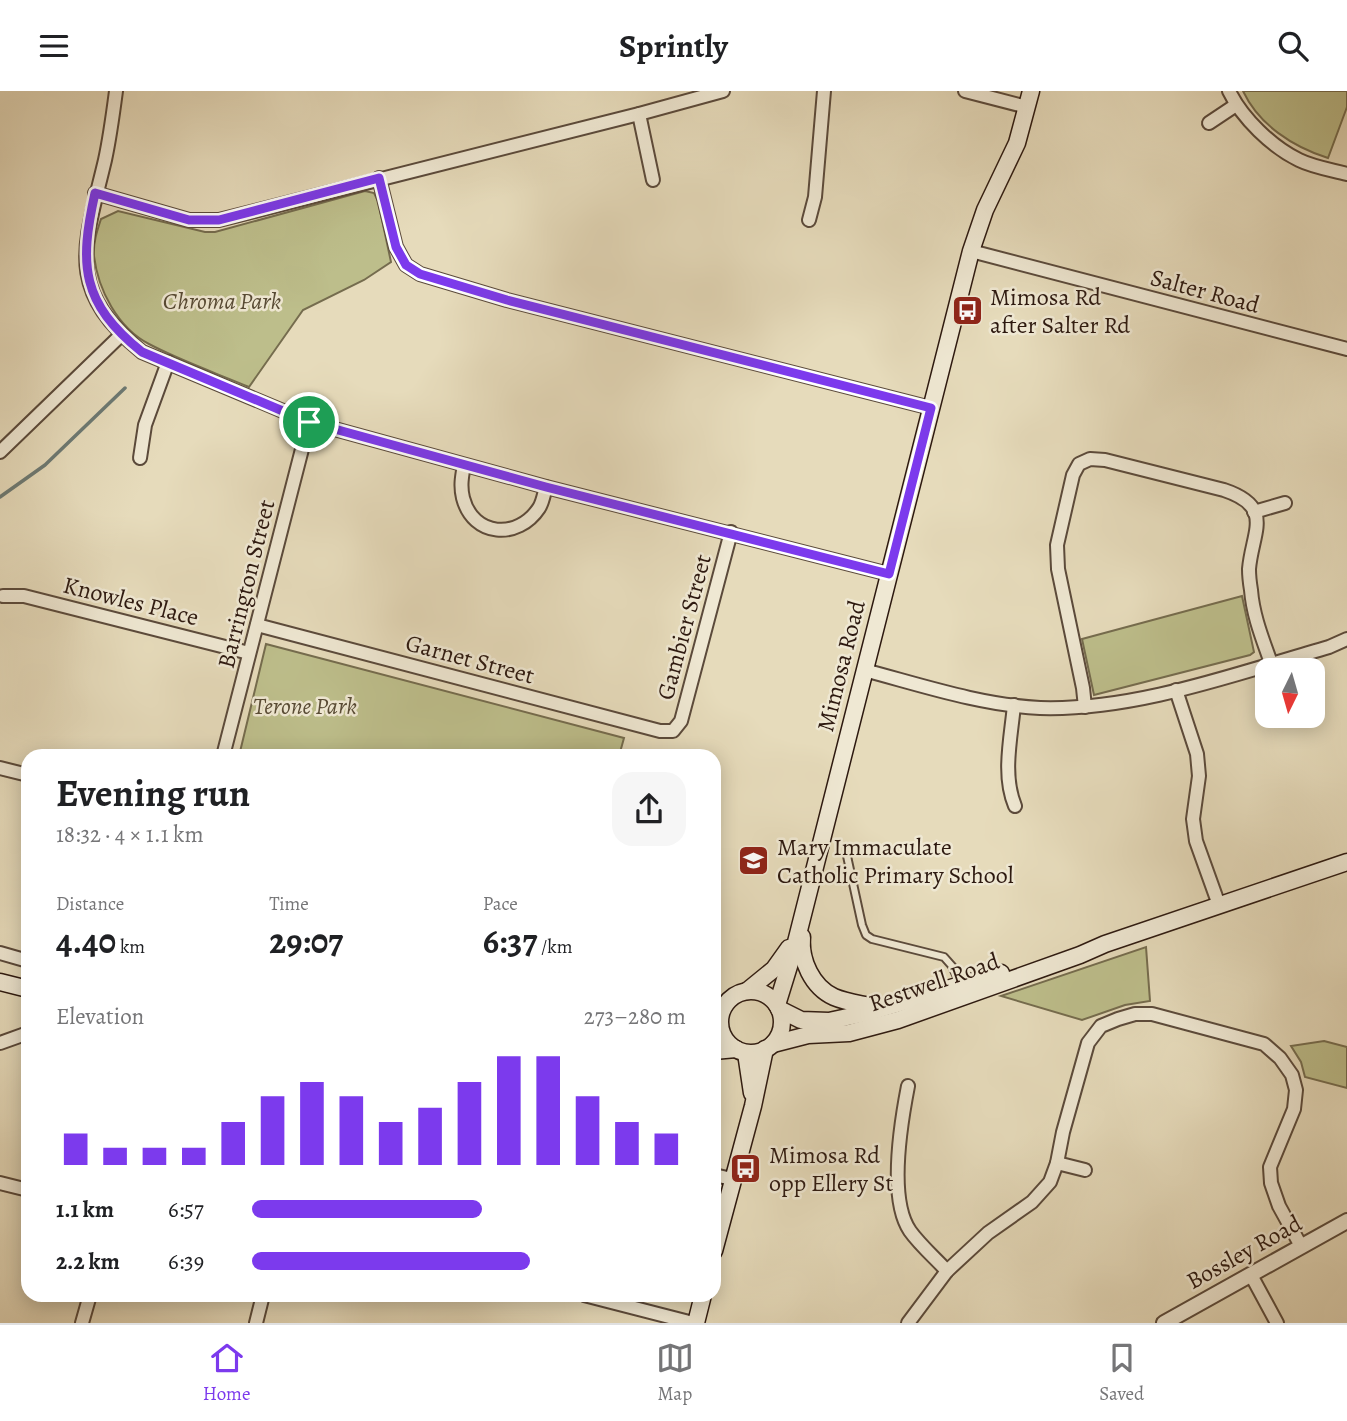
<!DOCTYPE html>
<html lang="en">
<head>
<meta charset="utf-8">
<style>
  body { margin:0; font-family:Alegreya,serif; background:#f6f6f6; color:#202124; height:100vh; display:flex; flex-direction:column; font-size:26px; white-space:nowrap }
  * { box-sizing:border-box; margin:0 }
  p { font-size:23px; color:#757577 }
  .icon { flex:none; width:38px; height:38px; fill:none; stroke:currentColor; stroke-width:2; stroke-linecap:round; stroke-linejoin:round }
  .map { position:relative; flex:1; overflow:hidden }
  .panel { position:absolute; left:21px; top:658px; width:700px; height:553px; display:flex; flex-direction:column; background:#fff; border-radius:21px; box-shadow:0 4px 18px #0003 }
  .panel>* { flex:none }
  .needle { width:46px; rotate:185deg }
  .buttons { position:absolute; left:1255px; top:567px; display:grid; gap:14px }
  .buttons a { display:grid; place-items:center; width:70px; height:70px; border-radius:14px; background:#fff; box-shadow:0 4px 18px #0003; font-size:35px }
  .pin { position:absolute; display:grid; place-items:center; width:60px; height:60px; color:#fff; margin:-30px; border:4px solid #fff; border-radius:50%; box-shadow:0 2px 7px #0007 }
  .round { display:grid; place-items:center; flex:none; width:74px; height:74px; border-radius:21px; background:#f6f6f6 }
  .head { display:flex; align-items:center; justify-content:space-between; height:119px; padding:0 35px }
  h1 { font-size:38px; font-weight:600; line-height:52px }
  .stats { display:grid; grid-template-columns:repeat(3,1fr); gap:10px; height:119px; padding:7px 35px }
  .stats div { display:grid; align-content:center }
  .stats b { font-size:35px; font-weight:600 }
  .stats small { font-size:19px; font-weight:400 }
  .stats p { font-size:19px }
  .chart { height:196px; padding:14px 35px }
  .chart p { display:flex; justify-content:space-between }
  .chart svg { width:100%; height:126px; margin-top:7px; stroke:#7c3aed; stroke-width:6 }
  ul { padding:0 35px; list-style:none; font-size:23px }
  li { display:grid; grid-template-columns:112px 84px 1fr; align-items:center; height:52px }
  li i { height:18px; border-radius:9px; background:#7c3aed }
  header { display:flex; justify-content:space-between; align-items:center; height:91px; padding:0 35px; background:#fff; font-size:32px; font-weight:600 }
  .menu { display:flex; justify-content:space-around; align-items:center; height:98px; border-top:2px solid #e0e0e0; background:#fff; font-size:19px; color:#757577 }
  .menu a { display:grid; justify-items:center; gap:4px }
  .menu .selected { color:#7c3aed }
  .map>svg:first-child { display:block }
  .green { fill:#bdbe8b; stroke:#756c4e; stroke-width:2 }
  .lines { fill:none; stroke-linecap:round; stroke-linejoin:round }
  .stream { stroke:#6d7a74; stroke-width:3.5 }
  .service-casing { stroke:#5b4a3b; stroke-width:10 }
  .minor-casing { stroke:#5b4a3b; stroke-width:16 }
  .tertiary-casing { stroke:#5b4a3b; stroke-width:18 }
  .secondary-casing { stroke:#2d1910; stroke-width:19 }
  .service { stroke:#efe8d3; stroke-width:6 }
  .minor { stroke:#efe8d3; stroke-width:12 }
  .tertiary { stroke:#efe8d3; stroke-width:14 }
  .secondary { stroke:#efe8d3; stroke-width:16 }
  .route-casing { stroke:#fff; stroke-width:14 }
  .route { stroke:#7c3aed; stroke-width:9 }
  .labels { text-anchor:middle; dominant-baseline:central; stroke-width:5; stroke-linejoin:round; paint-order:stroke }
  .street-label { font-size:24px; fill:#2d1910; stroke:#efe8d3 }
  .poi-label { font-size:24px; fill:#2d1910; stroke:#efe8d3; text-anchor:start }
  .park-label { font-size:24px; font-style:italic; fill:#584b35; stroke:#efe8d3 }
</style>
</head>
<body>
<header><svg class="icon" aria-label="menu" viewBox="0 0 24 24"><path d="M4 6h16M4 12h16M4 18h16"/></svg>Sprintly<svg class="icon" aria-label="search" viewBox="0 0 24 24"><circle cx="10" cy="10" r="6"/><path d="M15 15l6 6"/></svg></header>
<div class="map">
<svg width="1347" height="1232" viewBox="0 0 1347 1232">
  <rect width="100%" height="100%" fill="#e6dbbb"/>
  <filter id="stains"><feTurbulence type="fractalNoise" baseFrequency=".00286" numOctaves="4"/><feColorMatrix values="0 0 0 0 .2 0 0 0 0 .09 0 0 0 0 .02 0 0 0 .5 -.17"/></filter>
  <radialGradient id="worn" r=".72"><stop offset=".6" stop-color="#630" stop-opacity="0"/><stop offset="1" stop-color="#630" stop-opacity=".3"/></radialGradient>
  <!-- green -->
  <g class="green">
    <path d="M1243,0h104v16l-19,51c-35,-11 -69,-33 -85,-67z"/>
    <path d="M365,100l9,2 4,8 13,61 -27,18 -61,30 -54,77c-33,-14 -68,-26 -100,-43 -31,-16 -51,-54 -55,-88 -1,-13 3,-25 7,-37l17,-8 87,21h10z"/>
    <path d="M1242,505l12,56 -4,3 -156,40 -12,-56z"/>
    <path d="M266,553l358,94 -5,18h-380z"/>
    <path d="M1146,856l4,54 -25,4 -43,15 -81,-24z"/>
    <path d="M1324,950l23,6v41l-42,-11 -4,-15 -10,-16z"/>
  </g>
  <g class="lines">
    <!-- stream -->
    <path class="stream" d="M0,406l45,-32 80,-77"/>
    <defs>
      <path id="service" d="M847,765l15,69 4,10 6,4 72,18 8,9 8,17"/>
      <g id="minor">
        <path d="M116,0c-3,23 -6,46 -11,69 -20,85 -42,128 37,192l167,70 237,65 343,87"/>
        <path d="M965,0l62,16"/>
        <path d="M1229,0c13,27 43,56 70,69 14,7 33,10 48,14"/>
        <path d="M639,23l14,66"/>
        <path d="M1209,32l27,-18"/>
        <path d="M379,87l17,69 10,18 14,9 87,26 424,108"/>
        <path d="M95,102l94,27h30l420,-106 84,-23"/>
        <path d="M809,129l6,-23 9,-106"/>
        <path d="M971,160l376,98"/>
        <path d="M0,361l121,-117"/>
        <path d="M140,367l5,-33 23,-63"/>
        <path d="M464,374c-2,11 -4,21 -1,33 10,39 55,42 76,10 4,-6 5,-15 7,-21"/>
        <path d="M1254,421l31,-9"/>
        <path d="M3,505h21l225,57"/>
        <path d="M257,534l403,106h13l8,-10 50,-189"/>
        <path d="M864,579c57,15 116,35 176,38 95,3 198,-35 289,-61l18,-8"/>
        <path d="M1176,599l21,64 2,22 -6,43 3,22 23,64"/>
        <path d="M1014,614c-3,33 -12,70 1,101"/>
        <path d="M1085,616l-2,-19 -25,-119 -1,-24 16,-70 6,-11 11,-5 15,1 119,30c51,17 28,42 25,79 0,7 1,15 2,21 2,26 12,50 20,73"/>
        <path d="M223,665l86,-334"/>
        <path d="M0,677l28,7"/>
        <path d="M0,862l28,8"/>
        <path d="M0,952l28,-10"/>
        <path d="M908,995c-7,36 -20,113 2,145 10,14 25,27 37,40"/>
        <path d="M1057,1072l28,7"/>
        <path d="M714,1084l18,4"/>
        <path d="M0,1092l28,7"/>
        <path d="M1251,1184l26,48"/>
        <path d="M584,1204l109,28"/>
        <path d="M82,1232l8,-28"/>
        <path d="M256,1232l7,-28"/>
        <path d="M908,1232l39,-52 41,-38 44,-31 18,-20 7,-19 6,-31 25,-89 13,-17 17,-7 17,-5h17l112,30 16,14 12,17 4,15 -2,19 -24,58 1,16 8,23 22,40"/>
      </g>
      <path id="tertiary" d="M1164,1232l183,-102"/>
      <g id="secondary">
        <path d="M802,846c-2,23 10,50 32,60 14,6 30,7 44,11"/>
        <path d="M0,891l28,7"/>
        <path d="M747,900l27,-22 15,-21"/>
        <circle cx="751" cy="931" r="31"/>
        <path d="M777,914l17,-55 177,-699 14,-41 32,-67 14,-52"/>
        <path d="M779,918l22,11 28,1 37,-8 135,-40"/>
        <path d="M773,953l35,-9 41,-2 49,-13 182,-65 25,-11 242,-82"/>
        <path d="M714,960l22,-2"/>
        <path d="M746,962l6,40"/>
        <path d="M714,1160l39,-145 12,-57"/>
        <path d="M696,1232l7,-28"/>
      </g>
    </defs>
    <!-- service casing -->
    <use href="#service" class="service-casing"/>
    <!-- minor casing -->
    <use href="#minor" class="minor-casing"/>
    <!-- tertiary casing -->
    <use href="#tertiary" class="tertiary-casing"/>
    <!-- secondary casing -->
    <use href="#secondary" class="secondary-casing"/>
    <!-- service -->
    <use href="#service" class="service"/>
    <!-- minor -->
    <use href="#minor" class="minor"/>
    <!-- tertiary -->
    <use href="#tertiary" class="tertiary"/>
    <!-- secondary -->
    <use href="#secondary" class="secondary"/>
  </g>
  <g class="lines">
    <defs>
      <path id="route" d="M379,87l17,69 10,18 14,9 87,26 424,108 -42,166 -343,-87 -237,-65 -167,-70c-61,-49 -63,-87 -47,-159l94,27h30z"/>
    </defs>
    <!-- route casing -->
    <use href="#route" class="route-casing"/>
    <!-- route -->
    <use href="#route" class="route"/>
  </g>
  <!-- icons -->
  <defs>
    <symbol id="bus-square" viewBox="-11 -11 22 22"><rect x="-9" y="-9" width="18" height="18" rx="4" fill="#8f2418" stroke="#efe8d3"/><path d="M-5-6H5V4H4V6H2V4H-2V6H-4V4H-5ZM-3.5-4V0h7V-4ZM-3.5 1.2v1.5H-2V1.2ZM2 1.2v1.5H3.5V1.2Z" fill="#fff"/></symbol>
    <symbol id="school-square" viewBox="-11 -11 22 22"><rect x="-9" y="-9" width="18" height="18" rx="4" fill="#8f2418" stroke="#efe8d3"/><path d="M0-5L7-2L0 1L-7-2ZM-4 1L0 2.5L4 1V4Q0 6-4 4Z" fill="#fff"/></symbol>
  </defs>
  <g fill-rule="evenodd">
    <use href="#bus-square" x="950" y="202" width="35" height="35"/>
    <use href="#school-square" x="736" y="752" width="35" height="35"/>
    <use href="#bus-square" x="728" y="1060" width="35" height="35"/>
  </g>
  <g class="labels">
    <!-- street labels -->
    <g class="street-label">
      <text transform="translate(1205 200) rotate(15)">Salter Road</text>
      <text transform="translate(246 493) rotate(-76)">Barrington Street</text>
      <text transform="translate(131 510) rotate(14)">Knowles Place</text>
      <text transform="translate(684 536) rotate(-75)">Gambier Street</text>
      <text transform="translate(470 568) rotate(15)">Garnet Street</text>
      <text transform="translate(841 575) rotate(-76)">Mimosa Road</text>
      <text transform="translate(934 891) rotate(-19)">Restwell Road</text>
      <text transform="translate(1244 1161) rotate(-29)">Bossley Road</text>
    </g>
    <!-- poi labels -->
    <g class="poi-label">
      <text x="990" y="206">Mimosa Rd<tspan x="990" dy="28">after Salter Rd</tspan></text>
      <text x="777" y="756">Mary Immaculate<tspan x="777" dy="28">Catholic Primary School</tspan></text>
      <text x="769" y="1064">Mimosa Rd<tspan x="769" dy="28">opp Ellery St</tspan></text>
    </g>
    <!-- park labels -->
    <g class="park-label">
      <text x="222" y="210">Chroma Park</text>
      <text x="305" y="615">Terone Park</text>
    </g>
  </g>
  <rect width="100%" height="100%" filter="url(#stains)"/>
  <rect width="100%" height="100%" fill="url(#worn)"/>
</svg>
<div class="buttons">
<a><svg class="needle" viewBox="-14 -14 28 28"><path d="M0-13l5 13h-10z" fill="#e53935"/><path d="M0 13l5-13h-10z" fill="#757577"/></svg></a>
</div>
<div class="pin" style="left:309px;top:331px;background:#1e9e55"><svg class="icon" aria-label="arrive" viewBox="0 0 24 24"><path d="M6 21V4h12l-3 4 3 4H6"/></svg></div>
<section class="panel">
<div class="head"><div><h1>Evening run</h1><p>18:32 · 4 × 1.1 km</p></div><a class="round"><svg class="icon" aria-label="share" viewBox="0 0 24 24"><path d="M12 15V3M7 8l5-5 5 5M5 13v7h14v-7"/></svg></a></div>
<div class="stats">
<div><p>Distance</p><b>4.40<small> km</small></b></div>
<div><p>Time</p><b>29:07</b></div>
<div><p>Pace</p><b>6:37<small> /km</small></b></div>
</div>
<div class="chart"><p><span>Elevation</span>273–280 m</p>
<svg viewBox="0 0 160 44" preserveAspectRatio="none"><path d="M5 44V33M15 44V38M25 44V38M35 44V38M45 44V29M55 44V20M65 44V15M75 44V20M85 44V29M95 44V24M105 44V15M115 44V6M125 44V6M135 44V20M145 44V29M155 44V33"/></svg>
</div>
<ul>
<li><b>1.1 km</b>6:57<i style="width:53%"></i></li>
<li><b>2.2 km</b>6:39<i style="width:64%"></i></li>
</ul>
</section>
</div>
<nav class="menu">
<a class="selected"><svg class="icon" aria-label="home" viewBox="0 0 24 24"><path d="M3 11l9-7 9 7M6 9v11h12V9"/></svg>Home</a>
<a><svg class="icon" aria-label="map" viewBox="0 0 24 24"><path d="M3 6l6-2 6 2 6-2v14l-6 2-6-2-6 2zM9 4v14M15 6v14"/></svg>Map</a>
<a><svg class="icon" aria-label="saved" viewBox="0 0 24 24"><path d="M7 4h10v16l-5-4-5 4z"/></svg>Saved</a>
</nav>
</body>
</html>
